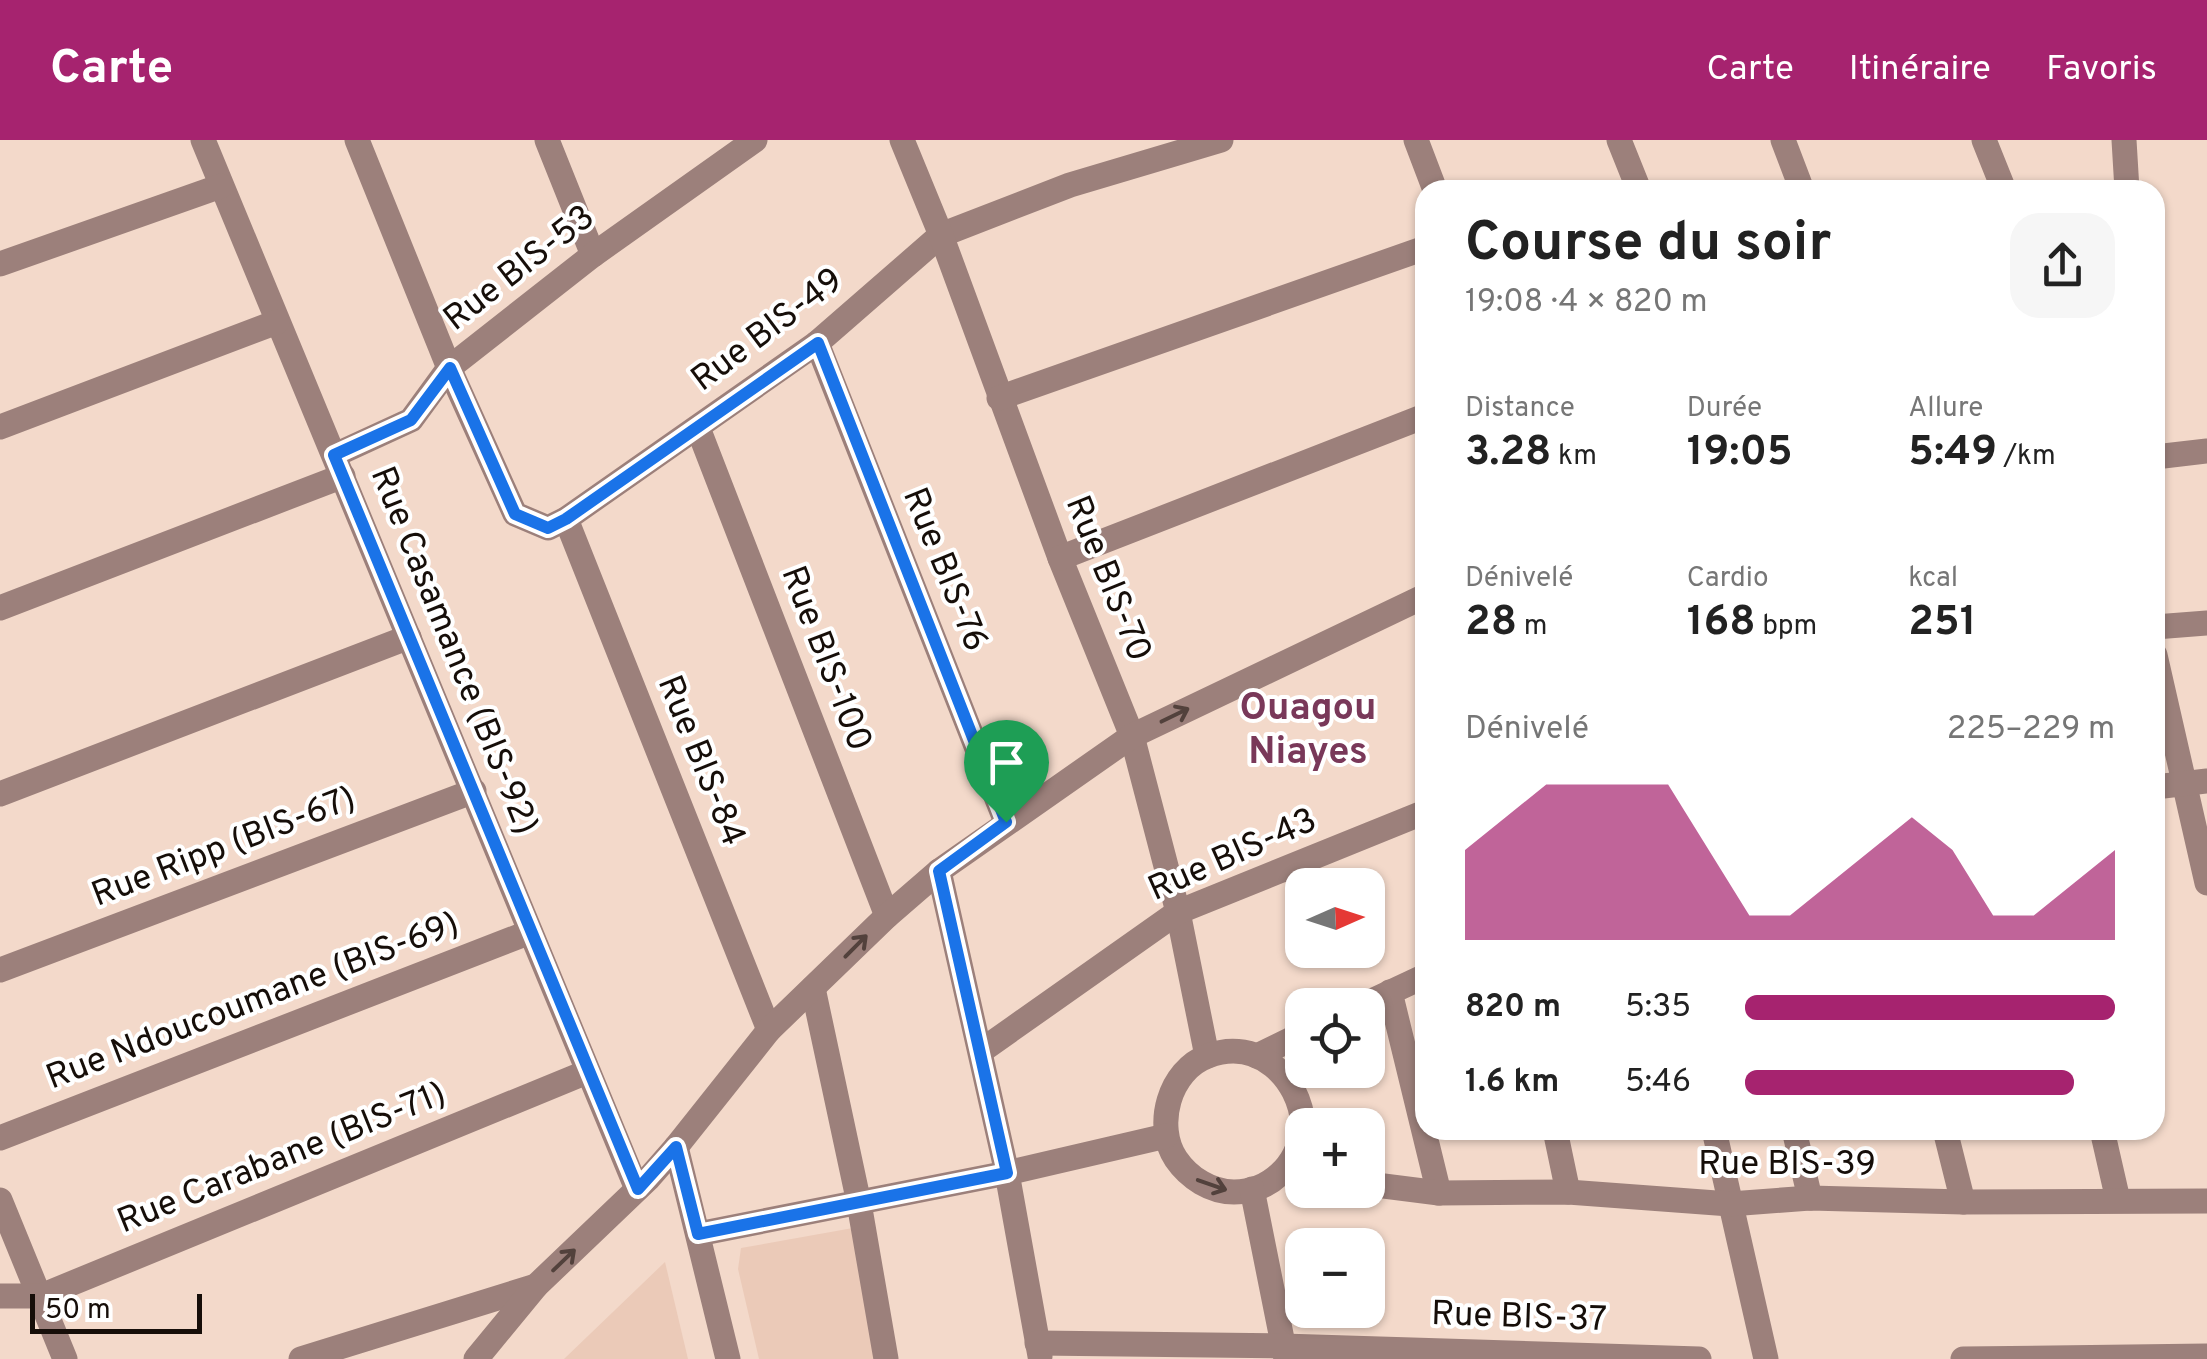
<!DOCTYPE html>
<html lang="fr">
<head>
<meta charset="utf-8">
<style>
  body { margin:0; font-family:Overpass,sans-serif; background:#f6f6f6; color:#222; height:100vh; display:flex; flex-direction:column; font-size:38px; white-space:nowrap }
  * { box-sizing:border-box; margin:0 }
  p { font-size:32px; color:#767676 }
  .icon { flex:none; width:55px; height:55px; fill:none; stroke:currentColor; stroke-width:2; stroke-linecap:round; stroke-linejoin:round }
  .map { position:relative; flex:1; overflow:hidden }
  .side { position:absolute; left:1415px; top:40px; width:750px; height:960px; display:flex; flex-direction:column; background:#fff; border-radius:30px; box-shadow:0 2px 8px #0004 }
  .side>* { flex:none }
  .needle { width:65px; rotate:87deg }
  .fabs { position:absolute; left:1285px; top:728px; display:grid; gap:20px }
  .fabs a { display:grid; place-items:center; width:100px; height:100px; border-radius:20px; background:#fff; box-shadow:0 2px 8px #0004; font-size:50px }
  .scale { position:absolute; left:30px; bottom:25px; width:172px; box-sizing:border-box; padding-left:10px; border:5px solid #160e09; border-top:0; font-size:28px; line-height:35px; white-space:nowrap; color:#160e09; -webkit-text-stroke:8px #fff; paint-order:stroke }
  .pin { position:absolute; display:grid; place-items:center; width:85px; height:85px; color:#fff; margin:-102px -42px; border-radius:50% 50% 50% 0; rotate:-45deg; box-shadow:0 0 10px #0007 }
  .pin .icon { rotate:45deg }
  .round { display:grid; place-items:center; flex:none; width:105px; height:105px; border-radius:30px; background:#f6f6f6 }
  .overview { display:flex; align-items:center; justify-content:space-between; height:170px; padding:0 50px }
  h1 { font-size:55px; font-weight:700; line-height:75px }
  .figures { display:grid; grid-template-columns:repeat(3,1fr); gap:15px; height:170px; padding:10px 50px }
  .figures div { display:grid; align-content:center }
  .figures b { font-size:42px; font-weight:700 }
  .figures small { font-size:28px; font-weight:400 }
  .figures p { font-size:28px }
  .chart { height:280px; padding:20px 50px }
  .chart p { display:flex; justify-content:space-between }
  .chart svg { width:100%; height:180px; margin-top:10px; fill:#a6236f; opacity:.7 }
  ul { padding:0 50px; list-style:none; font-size:32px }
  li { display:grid; grid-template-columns:160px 120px 1fr; align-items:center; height:75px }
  li i { height:25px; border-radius:12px; background:#a6236f }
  header { display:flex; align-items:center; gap:60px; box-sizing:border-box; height:140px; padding:0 50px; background:#a6236f; color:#fff }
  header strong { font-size:48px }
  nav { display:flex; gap:55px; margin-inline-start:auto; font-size:35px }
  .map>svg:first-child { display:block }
  .built { fill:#ebcab8 }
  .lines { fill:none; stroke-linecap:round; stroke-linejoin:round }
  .minor { stroke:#9c807b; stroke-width:25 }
  .oneway { stroke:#52413c }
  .route-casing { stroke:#fff; stroke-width:20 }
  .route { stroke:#1a73e8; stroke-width:12 }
  .labels { text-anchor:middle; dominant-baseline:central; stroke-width:8; stroke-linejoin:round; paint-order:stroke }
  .street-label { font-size:35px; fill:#160e09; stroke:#fff }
  .neighbourhood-label { font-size:38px; font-weight:bold; fill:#793859; stroke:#fff }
</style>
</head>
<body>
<header>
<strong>Carte</strong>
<nav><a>Carte</a><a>Itinéraire</a><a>Favoris</a></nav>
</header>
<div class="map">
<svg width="2207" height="1219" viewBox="0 0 2207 1219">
  <rect width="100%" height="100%" fill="#f3d9ca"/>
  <!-- built -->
  <g class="built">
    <path d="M853,1088l25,131h-119l-21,-90 3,-21z"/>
    <path d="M665,1122l23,97h-124z"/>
  </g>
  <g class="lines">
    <!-- minor -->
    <g class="minor">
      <path d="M203,0l434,1049"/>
      <path d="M357,0l92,228 66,146 33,14 18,-9 251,-176 124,-108 129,-50 151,-45"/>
      <path d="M547,0l46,115"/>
      <path d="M902,0l39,95 119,323 72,178 46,176 29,144"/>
      <path d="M1416,0l19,50"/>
      <path d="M1619,0l20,50"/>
      <path d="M1783,0l19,50"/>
      <path d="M1984,0l20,50"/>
      <path d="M2124,0l3,50"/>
      <path d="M0,124l221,-78"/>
      <path d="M817,203l189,479"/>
      <path d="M999,258l426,-150"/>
      <path d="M0,287l277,-105"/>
      <path d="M698,288l189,488"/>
      <path d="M335,315l76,-35 38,-52 144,-113 162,-115"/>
      <path d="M2155,317l52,-6"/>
      <path d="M566,379l203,511"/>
      <path d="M1060,418l365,-142"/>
      <path d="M0,468l343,-132"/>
      <path d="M2155,487l52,-4"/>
      <path d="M2155,515l52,228"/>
      <path d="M2155,647l52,-6"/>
      <path d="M0,654l409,-157"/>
      <path d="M939,731l68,302 33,183"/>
      <path d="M0,830l474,-179"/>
      <path d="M813,848l46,215 27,156"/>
      <path d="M1390,852l49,201"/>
      <path d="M1363,865l62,-29"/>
      <path d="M981,911l197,-139 247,-100"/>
      <path d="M1257,916l45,-22"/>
      <path d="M1555,990l13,62"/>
      <path d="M1714,990l52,229"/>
      <path d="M1794,990l16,68"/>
      <path d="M1945,990l18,72"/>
      <path d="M2102,990l16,70"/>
      <path d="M1302,991c-5,34 -32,61 -68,61 -23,0 -45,-14 -58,-33 -22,-33 -7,-89 32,-103 50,-19 92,22 95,69"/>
      <path d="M0,998l530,-206"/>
      <path d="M676,1007l52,212"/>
      <path d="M1368,1044l71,9 129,-1 162,12 80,-6 153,4 244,-1"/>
      <path d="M1252,1049l34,170"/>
      <path d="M0,1060l65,159"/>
      <path d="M698,1094l309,-61 159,-37"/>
      <path d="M0,1156h41l546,-224"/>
      <path d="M1037,1203l246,3 416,13"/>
      <path d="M301,1219l235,-73"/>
      <path d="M476,1219l60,-73 112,-107 28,-32 93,-117 118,-114 52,-45 193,-135 293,-140"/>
      <path d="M1963,1219l244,-3"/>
    </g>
  </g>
  <!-- one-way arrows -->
  <defs><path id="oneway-shaft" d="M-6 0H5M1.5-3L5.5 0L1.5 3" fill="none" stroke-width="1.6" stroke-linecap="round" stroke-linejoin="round" transform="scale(2.5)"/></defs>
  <g class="oneway">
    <use href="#oneway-shaft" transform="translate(1175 575) rotate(-26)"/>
    <use href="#oneway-shaft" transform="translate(856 806) rotate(-45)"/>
    <use href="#oneway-shaft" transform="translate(1212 1045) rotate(19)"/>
    <use href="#oneway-shaft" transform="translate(564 1120) rotate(-44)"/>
  </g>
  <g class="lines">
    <defs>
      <path id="route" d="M818,203l188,479 -67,49 68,302 -309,61 -22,-87 -38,42 -304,-734 77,-35 39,-52 65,146 33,14 18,-9z"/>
    </defs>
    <!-- route casing -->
    <use href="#route" class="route-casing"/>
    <!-- route -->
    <use href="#route" class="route"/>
  </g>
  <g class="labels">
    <!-- street labels -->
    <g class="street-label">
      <text transform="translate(520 129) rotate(-38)">Rue BIS-53</text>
      <text transform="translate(768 191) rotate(-37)">Rue BIS-49</text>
      <text transform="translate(944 430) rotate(68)">Rue BIS-76</text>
      <text transform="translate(1107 439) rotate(68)">Rue BIS-70</text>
      <text transform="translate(453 511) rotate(68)">Rue Casamance (BIS-92)</text>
      <text transform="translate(825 519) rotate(69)">Rue BIS-100</text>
      <text transform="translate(700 621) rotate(68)">Rue BIS-84</text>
      <text transform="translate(224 708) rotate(-21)">Rue Ripp (BIS-67)</text>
      <text transform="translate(1233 716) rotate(-24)">Rue BIS-43</text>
      <text transform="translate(253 862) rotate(-21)">Rue Ndoucoumane (BIS-69)</text>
      <text transform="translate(282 1019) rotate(-22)">Rue Carabane (BIS-71)</text>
      <text x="1787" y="1025">Rue BIS-39</text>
      <text transform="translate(1519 1178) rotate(2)">Rue BIS-37</text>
    </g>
    <!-- neighbourhood labels -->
    <g class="neighbourhood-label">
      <text x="1308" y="569">Ouagou<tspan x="1308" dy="44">Niayes</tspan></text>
    </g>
  </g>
</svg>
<div class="fabs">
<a><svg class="needle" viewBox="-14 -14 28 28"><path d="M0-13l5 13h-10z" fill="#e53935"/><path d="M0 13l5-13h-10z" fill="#767676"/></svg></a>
<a><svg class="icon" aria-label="locate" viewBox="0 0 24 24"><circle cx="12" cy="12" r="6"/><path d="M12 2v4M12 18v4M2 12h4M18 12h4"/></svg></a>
<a>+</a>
<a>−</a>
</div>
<div class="scale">50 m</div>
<div class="pin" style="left:1006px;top:682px;background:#1e9e55"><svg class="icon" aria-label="arrive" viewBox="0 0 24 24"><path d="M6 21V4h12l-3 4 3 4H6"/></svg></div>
<section class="side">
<div class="overview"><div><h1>Course du soir</h1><p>19:08 · 4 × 820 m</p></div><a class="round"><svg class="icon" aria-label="share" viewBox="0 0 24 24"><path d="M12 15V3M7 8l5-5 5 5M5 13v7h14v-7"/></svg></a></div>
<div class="figures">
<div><p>Distance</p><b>3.28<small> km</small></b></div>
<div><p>Durée</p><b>19:05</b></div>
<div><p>Allure</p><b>5:49<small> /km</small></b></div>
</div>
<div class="figures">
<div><p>Dénivelé</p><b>28<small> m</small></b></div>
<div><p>Cardio</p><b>168<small> bpm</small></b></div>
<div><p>kcal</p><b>251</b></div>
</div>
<div class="chart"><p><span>Dénivelé</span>225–229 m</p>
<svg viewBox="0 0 160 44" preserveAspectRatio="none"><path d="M0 44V22L10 14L20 6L30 6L40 6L50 6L60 22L70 38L80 38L90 30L100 22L110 14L120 22L130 38L140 38L150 30L160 22V44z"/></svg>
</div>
<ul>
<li><b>820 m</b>5:35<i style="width:100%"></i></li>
<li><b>1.6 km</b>5:46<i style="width:89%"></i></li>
</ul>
</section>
</div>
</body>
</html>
